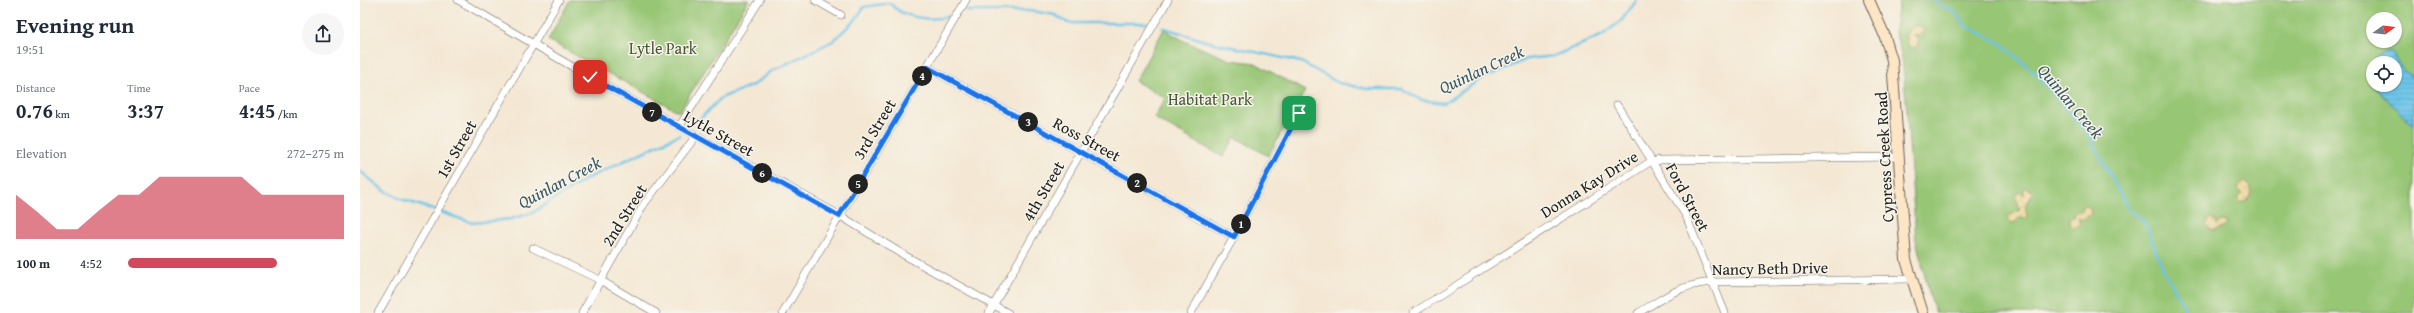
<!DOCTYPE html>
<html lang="en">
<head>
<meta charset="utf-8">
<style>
  body { margin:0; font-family:"Gentium Book Plus",serif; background:#f6f6f7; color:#1f2937; height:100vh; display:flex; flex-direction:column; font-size:15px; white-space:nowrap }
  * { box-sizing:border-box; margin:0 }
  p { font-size:13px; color:#747a83 }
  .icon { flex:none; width:22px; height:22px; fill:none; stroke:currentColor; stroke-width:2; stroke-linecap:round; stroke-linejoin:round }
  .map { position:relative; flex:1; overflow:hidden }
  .drawer { display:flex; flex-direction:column; background:#fff; width:360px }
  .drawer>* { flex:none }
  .needle { width:26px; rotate:75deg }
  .controls { position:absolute; left:2006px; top:12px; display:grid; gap:8px }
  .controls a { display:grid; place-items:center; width:36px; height:36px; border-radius:50%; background:#fff; box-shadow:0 1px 3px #0004; font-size:20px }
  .pin { position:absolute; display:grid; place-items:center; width:34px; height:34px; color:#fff; margin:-17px; border-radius:8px; box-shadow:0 2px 6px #0006 }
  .km { position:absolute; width:20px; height:20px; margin:-10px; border-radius:50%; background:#222; color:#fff; font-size:11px; line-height:20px; text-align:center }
  .round { display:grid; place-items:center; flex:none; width:42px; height:42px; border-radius:21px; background:#f6f6f7 }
  .head { display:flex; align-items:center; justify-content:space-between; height:68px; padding:0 16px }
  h1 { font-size:22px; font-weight:700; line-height:30px }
  .figures { display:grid; grid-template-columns:repeat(3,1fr); gap:6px; height:68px; padding:4px 16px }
  .figures div { display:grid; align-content:center }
  .figures b { font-size:20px; font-weight:700 }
  .figures small { font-size:11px; font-weight:400 }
  .figures p { font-size:11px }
  .chart { height:112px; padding:8px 16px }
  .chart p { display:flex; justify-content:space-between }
  .chart svg { width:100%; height:72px; margin-top:4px; fill:#d1495b; opacity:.7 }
  ul { padding:0 16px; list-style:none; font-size:13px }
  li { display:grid; grid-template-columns:64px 48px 1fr; align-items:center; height:30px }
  li i { height:10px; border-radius:5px; background:#d1495b }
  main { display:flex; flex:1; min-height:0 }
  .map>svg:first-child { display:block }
  .green { fill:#97c675; stroke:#5a7148; fill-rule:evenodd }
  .sand { fill:url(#sand-dots); stroke:#857b5d }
  .water { fill:url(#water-rules); stroke:#447082; fill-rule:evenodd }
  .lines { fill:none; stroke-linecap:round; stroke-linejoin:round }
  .stream { stroke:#6cc4e9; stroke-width:2.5 }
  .minor-casing { stroke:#68635c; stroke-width:8 }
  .secondary-casing { stroke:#68635c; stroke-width:12 }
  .minor { stroke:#fff; stroke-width:7 }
  .secondary { stroke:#fee5c5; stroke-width:10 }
  .route-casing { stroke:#fff; stroke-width:8 }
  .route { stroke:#1a73e8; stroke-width:5 }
  .labels { text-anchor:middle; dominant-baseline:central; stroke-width:3; stroke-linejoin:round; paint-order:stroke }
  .park-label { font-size:16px; fill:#47583b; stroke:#f7f3e8 }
  .street-label { font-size:16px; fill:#1c1c1c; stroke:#f7f3e8 }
  .water-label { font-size:17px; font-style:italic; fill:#385764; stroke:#f7f3e8 }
</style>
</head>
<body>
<main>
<section class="drawer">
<div class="head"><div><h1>Evening run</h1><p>19:51</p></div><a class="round"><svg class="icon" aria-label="share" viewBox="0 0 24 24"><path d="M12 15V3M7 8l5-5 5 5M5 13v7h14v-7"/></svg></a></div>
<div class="figures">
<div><p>Distance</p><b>0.76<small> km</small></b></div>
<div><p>Time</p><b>3:37</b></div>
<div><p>Pace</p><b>4:45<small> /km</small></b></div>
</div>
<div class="chart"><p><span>Elevation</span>272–275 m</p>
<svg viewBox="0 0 160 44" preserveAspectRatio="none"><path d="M0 44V17L10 27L20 38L30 38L40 27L50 17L60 17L70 6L80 6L90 6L100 6L110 6L120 17L130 17L140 17L150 17L160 17V44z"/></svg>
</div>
<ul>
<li><b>100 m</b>4:52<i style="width:69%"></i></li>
</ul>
</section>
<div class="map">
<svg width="2054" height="313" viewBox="0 0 2054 313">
  <defs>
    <pattern id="sand-dots" width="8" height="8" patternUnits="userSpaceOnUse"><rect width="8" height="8" fill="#eeda9e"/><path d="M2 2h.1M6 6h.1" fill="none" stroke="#ccba88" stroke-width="1.8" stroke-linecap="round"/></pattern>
    <pattern id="water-rules" width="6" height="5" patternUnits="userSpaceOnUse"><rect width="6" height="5" fill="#6cc4e9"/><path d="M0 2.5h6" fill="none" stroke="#5da8c7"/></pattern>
  </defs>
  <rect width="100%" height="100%" fill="#f7f3e8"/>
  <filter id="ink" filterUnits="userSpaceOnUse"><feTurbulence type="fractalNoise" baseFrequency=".025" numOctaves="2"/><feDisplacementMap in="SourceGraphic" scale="8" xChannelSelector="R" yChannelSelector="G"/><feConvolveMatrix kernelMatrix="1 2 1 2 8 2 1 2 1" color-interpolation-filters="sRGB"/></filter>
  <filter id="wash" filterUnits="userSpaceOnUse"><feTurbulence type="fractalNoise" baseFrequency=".012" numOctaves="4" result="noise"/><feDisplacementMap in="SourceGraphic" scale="16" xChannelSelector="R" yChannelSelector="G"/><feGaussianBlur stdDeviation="0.9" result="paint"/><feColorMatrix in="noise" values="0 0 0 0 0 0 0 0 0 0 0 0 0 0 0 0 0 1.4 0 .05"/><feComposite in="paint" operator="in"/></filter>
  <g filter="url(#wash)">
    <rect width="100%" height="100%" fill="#f4e8d4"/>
    <!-- green -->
    <g class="green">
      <path d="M210,0h179l-70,112 -131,-72z"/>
      <path d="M1539,0h515v313h-478l-6,-16 -14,-57 -11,-152 -3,-31 -7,-26zM2013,19h22v22h-22zM2013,63h22v22h-22z"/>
      <path d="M804,29l20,12 46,19 25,3 50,28 -37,65 -33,-19 -12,20 -69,-39 11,-20 -30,-17z"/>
    </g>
    <!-- sand -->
    <g class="sand">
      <path d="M1557,25l5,2 2,5 -5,3 -6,-1 6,7 -3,6 -5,1 -4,-6c-1,-8 2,-14 10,-17z"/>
      <path d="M1885,182l4,4 2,7 -4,8 -6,2 -4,-4 4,-5 -3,-5 2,-4z"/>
      <path d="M1664,188h4l4,4 -2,7 -5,6 2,12 -4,2 -3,-2 -5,5 -4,1 -4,-6 13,-7 -5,-15 5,-3 4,3z"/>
      <path d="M1725,205l5,3 1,6 -8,6 -5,-2 2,6 -7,4 -3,-3v-8h4l1,-6h6z"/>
      <path d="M1850,218l6,2 1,5 6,-5 4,4 -4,4 -10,3 -7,-6z"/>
    </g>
    <!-- water -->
    <path class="water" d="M2025,51l7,1 10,17 12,10v48l-44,-45c-4,-12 2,-27 15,-31zM2013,63h22v22h-22z"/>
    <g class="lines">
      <!-- stream -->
      <g class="stream">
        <path d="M1575,0l3,5 15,5 13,16 34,17 37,32 53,62 39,73 15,11 19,48 24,44"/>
        <path d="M606,11h66l23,4 13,8h79"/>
        <path d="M802,27l43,14 96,21 38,21 28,6h35l19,11 23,3 37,-24 46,-20 27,-3 47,-20 20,-15 16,-21"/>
        <path d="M337,122l24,-24 32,-13 19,-14 61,-30 23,-22 8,-12 26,-4c11,15 42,19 59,13"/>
        <path d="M0,171l22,18 19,10 72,24 38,-4 21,-6 56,-35 91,-43"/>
      </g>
    </g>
  </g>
  <g filter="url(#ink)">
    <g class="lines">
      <defs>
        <g id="minor">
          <path d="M98,0l132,77 249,138 65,40 104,58"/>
          <path d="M455,0l26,15"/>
          <path d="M567,67l307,170"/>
          <path d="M1257,105l69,111 39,97"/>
          <path d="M319,127l81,-127"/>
          <path d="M173,248l67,32 56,33"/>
          <path d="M18,313l181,-313"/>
          <path d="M222,313l62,-109 52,-68"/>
          <path d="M423,313l183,-313"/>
          <path d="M629,313l179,-313"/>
          <path d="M831,313l43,-76 65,-124"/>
          <path d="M1053,313l237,-151 11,-2 238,-3"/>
          <path d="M1278,313c30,-17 38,-27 74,-31l199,-3"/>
        </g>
        <path id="secondary" d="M1509,0l15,34 8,26 14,200 17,53"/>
      </defs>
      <!-- minor casing -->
      <use href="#minor" class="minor-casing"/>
      <!-- secondary casing -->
      <use href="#secondary" class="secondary-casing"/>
      <!-- minor -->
      <use href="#minor" class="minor"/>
      <!-- secondary -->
      <use href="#secondary" class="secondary"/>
    </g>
  </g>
  <g class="lines" filter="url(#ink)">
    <defs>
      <path id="route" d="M230,77l249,139 88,-149 307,170 65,-124"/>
    </defs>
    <!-- route casing -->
    <use href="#route" class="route-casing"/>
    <!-- route -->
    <use href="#route" class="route"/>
  </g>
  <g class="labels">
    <!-- park labels -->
    <g class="park-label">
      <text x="303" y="48">Lytle Park</text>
      <text x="850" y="99">Habitat Park</text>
    </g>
    <!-- street labels -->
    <g class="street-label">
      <text transform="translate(514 129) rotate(-59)">3rd Street</text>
      <text transform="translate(359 133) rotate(29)">Lytle Street</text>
      <text transform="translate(727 139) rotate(29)">Ross Street</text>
      <text transform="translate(96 149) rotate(-60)">1st Street</text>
      <text transform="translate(1524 157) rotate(-93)">Cypress Creek Road</text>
      <text transform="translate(1229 184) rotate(-32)">Donna Kay Drive</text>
      <text transform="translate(683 191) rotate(-60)">4th Street</text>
      <text transform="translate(1328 197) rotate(62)">Ford Street</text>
      <text transform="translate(264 215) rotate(-58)">2nd Street</text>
      <text transform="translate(1410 268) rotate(-1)">Nancy Beth Drive</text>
    </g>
    <!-- water labels -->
    <g class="water-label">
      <text transform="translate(1121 69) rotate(-25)">Quinlan Creek</text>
      <text transform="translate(1711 101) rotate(50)">Quinlan Creek</text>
      <text transform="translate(199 182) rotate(-28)">Quinlan Creek</text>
    </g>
  </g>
</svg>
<div class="controls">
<a><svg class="needle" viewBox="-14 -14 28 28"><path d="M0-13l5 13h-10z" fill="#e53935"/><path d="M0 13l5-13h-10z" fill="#747a83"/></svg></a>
<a><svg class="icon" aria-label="locate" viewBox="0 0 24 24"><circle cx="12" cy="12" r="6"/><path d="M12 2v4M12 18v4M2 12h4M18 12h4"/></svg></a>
</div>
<div class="pin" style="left:939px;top:113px;background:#1e9e55"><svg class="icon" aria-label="arrive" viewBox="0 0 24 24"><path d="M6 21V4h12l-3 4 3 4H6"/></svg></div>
<div class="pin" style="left:230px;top:77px;background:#d93025"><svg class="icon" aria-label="check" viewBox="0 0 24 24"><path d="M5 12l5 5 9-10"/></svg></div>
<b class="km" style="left:881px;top:224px">1</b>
<b class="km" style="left:777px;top:183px">2</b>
<b class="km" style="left:668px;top:122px">3</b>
<b class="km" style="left:562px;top:76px">4</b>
<b class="km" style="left:498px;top:184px">5</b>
<b class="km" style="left:402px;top:173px">6</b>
<b class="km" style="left:292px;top:112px">7</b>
</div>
</main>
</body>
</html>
